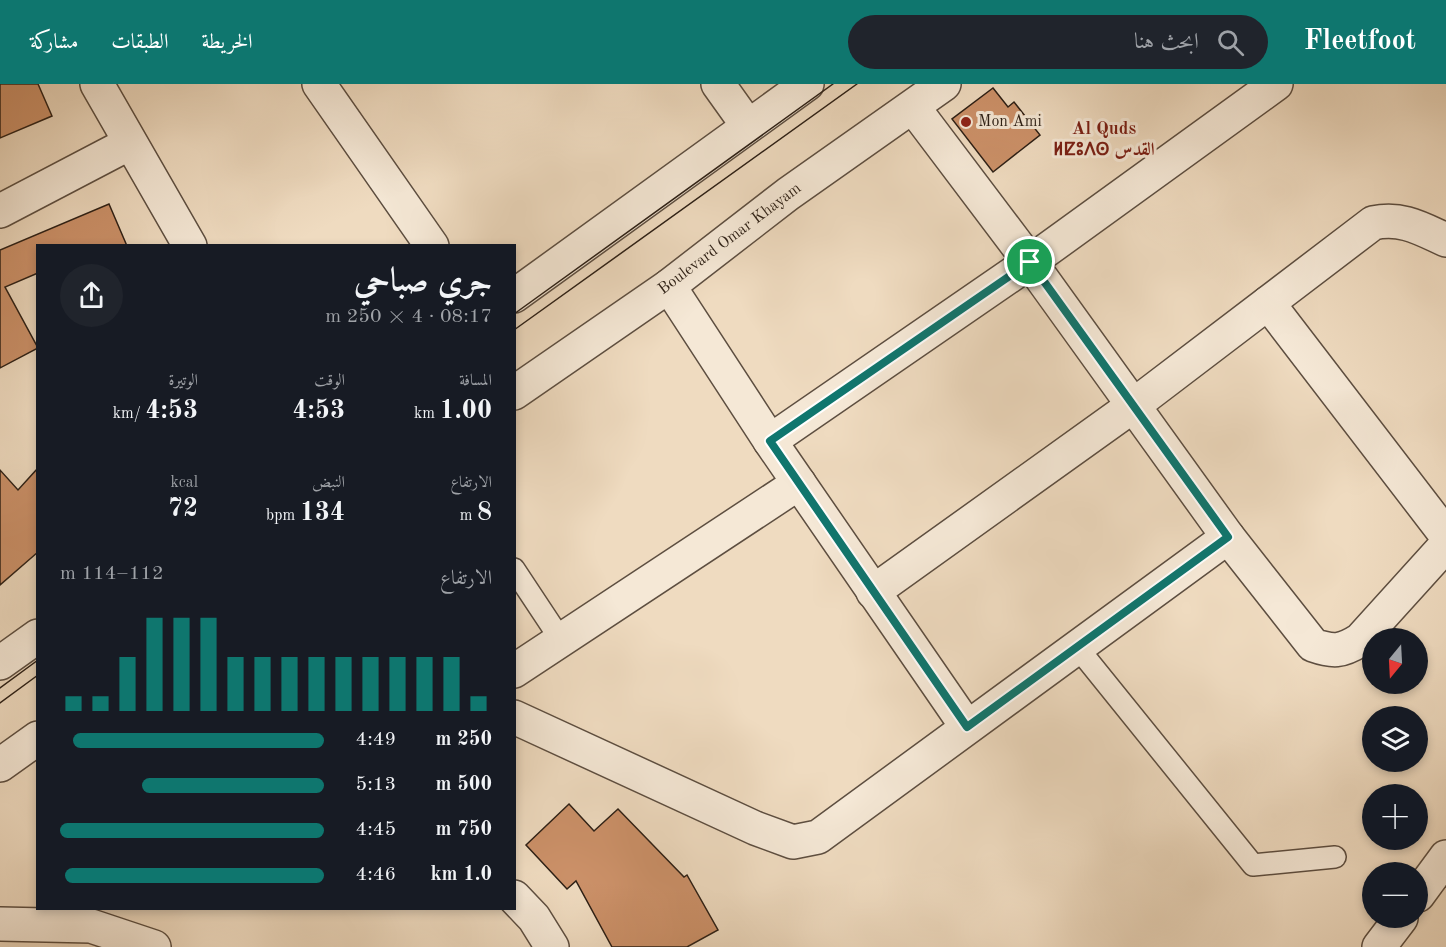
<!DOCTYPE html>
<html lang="ar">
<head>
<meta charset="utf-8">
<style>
  body { margin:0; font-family:"Old Standard TT",Amiri,"Noto Sans Tifinagh",serif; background:#20242c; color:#f1f3f6; direction:rtl; height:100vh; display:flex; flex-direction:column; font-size:22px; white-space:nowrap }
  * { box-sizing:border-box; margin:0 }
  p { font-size:20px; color:#9ea1a6 }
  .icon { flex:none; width:33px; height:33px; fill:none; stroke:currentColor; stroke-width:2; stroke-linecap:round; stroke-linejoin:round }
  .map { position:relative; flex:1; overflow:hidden; direction:ltr }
  .sheet { position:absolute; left:36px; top:160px; width:480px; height:666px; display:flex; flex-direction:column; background:#171b24; border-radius:0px; box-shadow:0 3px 9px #0003; direction:rtl }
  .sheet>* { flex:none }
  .needle { width:39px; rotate:198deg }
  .controls { position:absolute; left:1362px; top:544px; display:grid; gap:12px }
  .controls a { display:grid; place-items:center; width:66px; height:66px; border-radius:50%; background:#171b24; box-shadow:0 3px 9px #0003; font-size:30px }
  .pin { position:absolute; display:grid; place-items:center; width:51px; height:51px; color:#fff; margin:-26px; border:3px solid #fff; border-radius:50%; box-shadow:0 2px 6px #0007 }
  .round { display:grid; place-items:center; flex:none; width:63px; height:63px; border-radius:32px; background:#20242c }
  .overview { display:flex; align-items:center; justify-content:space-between; height:102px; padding:0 24px }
  h1 { font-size:33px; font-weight:700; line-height:45px }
  .stats { display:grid; grid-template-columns:repeat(3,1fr); gap:9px; height:102px; padding:6px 24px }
  .stats div { display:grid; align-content:center }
  .stats b { font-size:26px; font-weight:700 }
  .stats small { font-size:16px; font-weight:400 }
  .stats p { font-size:16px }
  .chart { height:168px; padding:12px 24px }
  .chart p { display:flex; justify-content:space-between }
  .chart svg { width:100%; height:108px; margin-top:6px; stroke:#0f766e; stroke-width:6 }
  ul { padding:0 24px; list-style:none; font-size:20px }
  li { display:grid; grid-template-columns:96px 72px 1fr; align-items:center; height:45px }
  li i { height:15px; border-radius:8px; background:#0f766e }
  header { display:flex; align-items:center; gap:36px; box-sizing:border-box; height:84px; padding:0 30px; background:#0f766e; color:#fff }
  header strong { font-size:28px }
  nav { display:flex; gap:33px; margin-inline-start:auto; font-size:21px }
  .search { width:420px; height:54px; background:#20242c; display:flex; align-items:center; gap:15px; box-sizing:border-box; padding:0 21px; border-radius:33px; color:#9ea1a6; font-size:22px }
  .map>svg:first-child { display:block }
  .building { fill:#cc9169; stroke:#2c1f15; stroke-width:1.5 }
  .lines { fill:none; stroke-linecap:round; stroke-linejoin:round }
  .service-casing { stroke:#5d4e40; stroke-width:24 }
  .minor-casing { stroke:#5d4e40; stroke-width:36 }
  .tertiary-casing { stroke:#5d4e40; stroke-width:36 }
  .service { stroke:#f5e8d6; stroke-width:21 }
  .minor { stroke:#f5e8d6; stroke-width:33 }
  .tertiary { stroke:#f5e8d6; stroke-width:33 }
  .tram { stroke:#2c1f15; stroke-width:1.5 }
  .route-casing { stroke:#fff; stroke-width:12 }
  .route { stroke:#0f766e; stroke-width:8 }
  .poi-dot { fill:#8f2418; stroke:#f5e8d6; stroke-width:2 }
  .labels { text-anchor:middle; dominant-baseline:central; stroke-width:6; stroke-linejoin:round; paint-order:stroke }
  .poi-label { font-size:16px; fill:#2c1f15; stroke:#f5e8d6; text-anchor:start }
  .street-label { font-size:16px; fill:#2c1f15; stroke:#f5e8d6 }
  .neighbourhood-label { font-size:18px; font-weight:bold; fill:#7a1f14; stroke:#f5e8d6 }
</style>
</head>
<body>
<header>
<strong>Fleetfoot</strong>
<div class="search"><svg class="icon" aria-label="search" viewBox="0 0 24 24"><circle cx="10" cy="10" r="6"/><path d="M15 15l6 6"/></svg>ابحث هنا</div>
<nav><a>الخريطة</a><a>الطبقات</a><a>مشاركة</a></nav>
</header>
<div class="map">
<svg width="1446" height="863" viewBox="0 0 1446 863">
  <rect width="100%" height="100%" fill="#efdbc0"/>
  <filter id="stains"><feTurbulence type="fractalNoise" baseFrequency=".00333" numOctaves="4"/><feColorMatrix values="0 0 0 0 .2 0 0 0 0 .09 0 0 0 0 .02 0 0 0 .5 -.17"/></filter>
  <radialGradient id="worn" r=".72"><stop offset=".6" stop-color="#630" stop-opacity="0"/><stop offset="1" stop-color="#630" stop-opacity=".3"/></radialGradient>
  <!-- building -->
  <g class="building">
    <path d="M0,0h38l14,32 -52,22z"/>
    <path d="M993,4l15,19 6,-5 26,33 -47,37 -41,-53z"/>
    <path d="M109,120l18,42h-89v27l-33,14 33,61 -38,20v-118z"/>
    <path d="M38,384v84l-38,33v-115l18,20z"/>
    <path d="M569,720l25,27 24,-22 66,68 3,-2 31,55 -31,17h-75l-36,-66 -9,8 -41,-44z"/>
  </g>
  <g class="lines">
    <defs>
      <g id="service">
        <path d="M514,485l47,71"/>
        <path d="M1077,563l176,218 82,-8"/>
      </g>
      <g id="minor">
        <path d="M97,0l93,162"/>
        <path d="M319,0l113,162"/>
        <path d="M718,0l30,42"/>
        <path d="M913,23l117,155 198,275 85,108c20,7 28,7 47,-5l86,-95"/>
        <path d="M0,127l130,-68"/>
        <path d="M669,202l101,155 197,286"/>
        <path d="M1268,219l178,232"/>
        <path d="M770,357l260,-179 246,-178"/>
        <path d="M873,508l261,-187 239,-182c29,-6 47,5 73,17"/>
        <path d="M514,587l285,-188"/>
        <path d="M514,633l241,111 38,14 25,-5 410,-300"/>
        <path d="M1418,811l28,-38"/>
        <path d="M514,813l20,21 18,29"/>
        <path d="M0,840l91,2 63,21"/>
        <path d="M1379,863l22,-29"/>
      </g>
      <g id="tertiary">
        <path d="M514,212l293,-212"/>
        <path d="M514,309l155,-107 119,-92 156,-110"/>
        <path d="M0,579l38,-27"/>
        <path d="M0,681l38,-27"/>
      </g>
    </defs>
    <!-- service casing -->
    <use href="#service" class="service-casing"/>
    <!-- minor casing -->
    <use href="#minor" class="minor-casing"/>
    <!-- tertiary casing -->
    <use href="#tertiary" class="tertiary-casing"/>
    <!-- service -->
    <use href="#service" class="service"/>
    <!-- minor -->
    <use href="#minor" class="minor"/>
    <!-- tertiary -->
    <use href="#tertiary" class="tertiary"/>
    <!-- tram -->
    <g class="tram">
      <path d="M514,230l319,-230"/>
      <path d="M514,246l343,-246"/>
      <path d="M0,604l38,-28"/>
      <path d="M0,619l38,-28"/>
    </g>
  </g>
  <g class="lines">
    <defs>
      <path id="route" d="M1030,178l198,275 -261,190 -197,-286z"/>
    </defs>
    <!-- route casing -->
    <use href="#route" class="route-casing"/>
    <!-- route -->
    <use href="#route" class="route"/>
  </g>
  <!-- markers -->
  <circle class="poi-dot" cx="966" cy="38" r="6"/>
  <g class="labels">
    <!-- poi labels -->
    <g class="poi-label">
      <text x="978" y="38">Mon Ami</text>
    </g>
    <!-- street labels -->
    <g class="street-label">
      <text transform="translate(730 155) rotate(-37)">Boulevard Omar Khayam</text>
    </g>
    <!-- neighbourhood labels -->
    <g class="neighbourhood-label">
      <text x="1104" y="45">Al Quds<tspan x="1104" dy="21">ⵍⵇⵓⴷⵙ القدس</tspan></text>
    </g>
  </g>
  <rect width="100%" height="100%" filter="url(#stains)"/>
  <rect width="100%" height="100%" fill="url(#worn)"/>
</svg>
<div class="controls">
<a><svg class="needle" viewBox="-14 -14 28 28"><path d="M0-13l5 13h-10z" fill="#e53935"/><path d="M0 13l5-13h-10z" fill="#9ea1a6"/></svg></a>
<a><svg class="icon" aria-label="layers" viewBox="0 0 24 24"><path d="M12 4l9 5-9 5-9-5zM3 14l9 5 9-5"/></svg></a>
<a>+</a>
<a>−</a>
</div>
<div class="pin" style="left:1030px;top:178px;background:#1e9e55"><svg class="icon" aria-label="arrive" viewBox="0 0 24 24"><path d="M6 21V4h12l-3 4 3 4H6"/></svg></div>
<section class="sheet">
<div class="overview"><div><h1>جري صباحي</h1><p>08:17 · 4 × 250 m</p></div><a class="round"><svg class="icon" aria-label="share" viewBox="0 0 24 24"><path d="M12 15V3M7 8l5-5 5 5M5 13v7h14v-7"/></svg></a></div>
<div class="stats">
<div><p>المسافة</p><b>1.00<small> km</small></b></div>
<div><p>الوقت</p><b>4:53</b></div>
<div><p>الوتيرة</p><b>4:53<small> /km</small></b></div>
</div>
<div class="stats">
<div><p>الارتفاع</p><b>8<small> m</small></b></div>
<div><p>النبض</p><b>134<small> bpm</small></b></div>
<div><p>kcal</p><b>72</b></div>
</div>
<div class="chart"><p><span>الارتفاع</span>112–114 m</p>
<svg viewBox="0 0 160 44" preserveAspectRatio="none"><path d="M5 44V38M15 44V38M25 44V22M35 44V6M45 44V6M55 44V6M65 44V22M75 44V22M85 44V22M95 44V22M105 44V22M115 44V22M125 44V22M135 44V22M145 44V22M155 44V38"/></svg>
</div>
<ul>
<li><b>250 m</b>4:49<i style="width:95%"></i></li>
<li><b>500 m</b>5:13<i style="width:69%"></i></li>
<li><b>750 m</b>4:45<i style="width:100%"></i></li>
<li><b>1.0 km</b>4:46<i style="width:98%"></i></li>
</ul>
</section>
</div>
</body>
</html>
